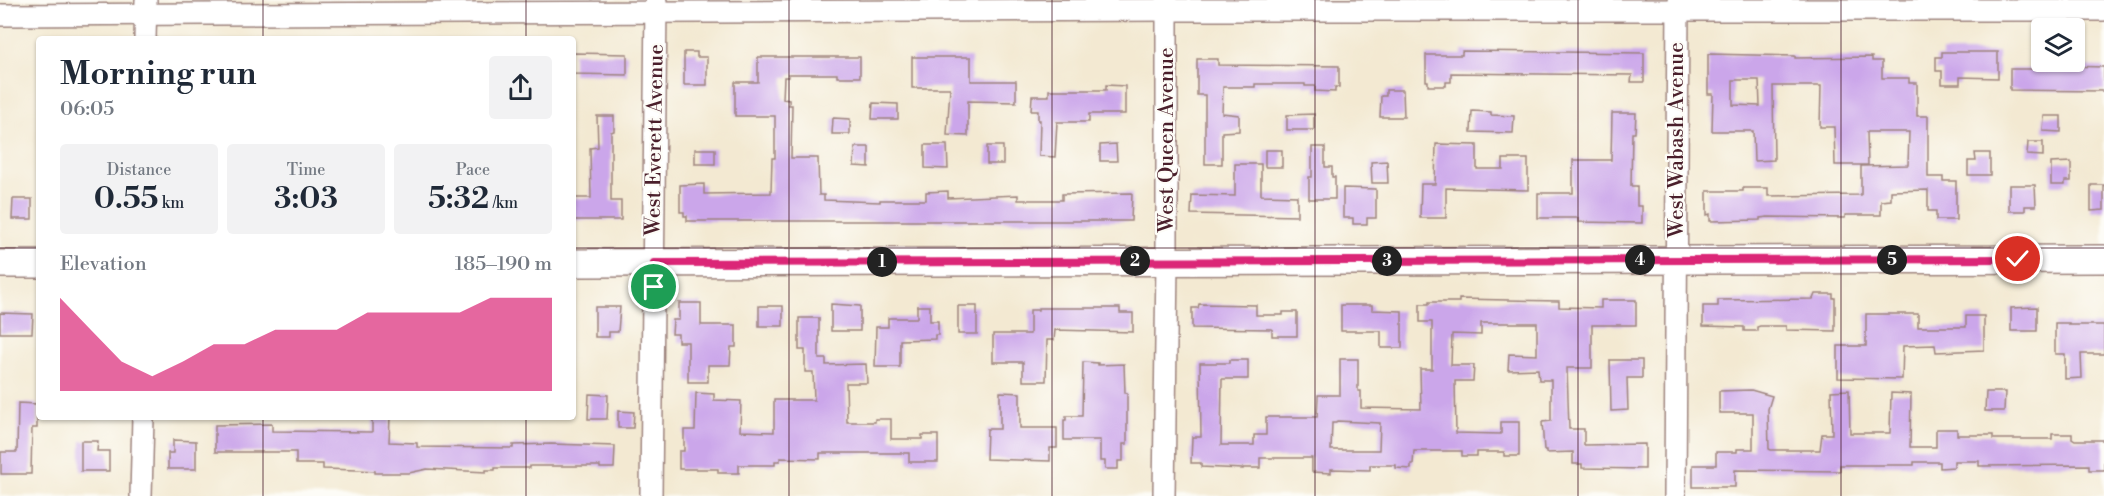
<!DOCTYPE html>
<html lang="en">
<head>
<meta charset="utf-8">
<style>
  body { margin:0; font-family:"Libre Bodoni",serif; background:#f2f2f3; color:#1f2937; height:100vh; display:flex; flex-direction:column; font-size:22px; white-space:nowrap }
  * { box-sizing:border-box; margin:0 }
  p { font-size:20px; color:#747a83 }
  .icon { flex:none; width:33px; height:33px; fill:none; stroke:currentColor; stroke-width:2; stroke-linecap:round; stroke-linejoin:round }
  .map { position:relative; flex:1; overflow:hidden }
  .side { position:absolute; left:36px; top:36px; width:540px; height:384px; display:flex; flex-direction:column; background:#fff; border-radius:6px; box-shadow:0 2px 4px #0004 }
  .side>* { flex:none }
  .fabs { position:absolute; left:2031px; top:18px; display:grid; gap:12px }
  .fabs a { display:grid; place-items:center; width:54px; height:54px; border-radius:6px; background:#fff; box-shadow:0 2px 4px #0004; font-size:30px }
  .pin { position:absolute; display:grid; place-items:center; width:51px; height:51px; color:#fff; margin:-26px; border:3px solid #fff; border-radius:50%; box-shadow:0 2px 6px #0007 }
  .km { position:absolute; width:30px; height:30px; margin:-15px; border-radius:50%; background:#222; color:#fff; font-size:16px; line-height:30px; text-align:center }
  .round { display:grid; place-items:center; flex:none; width:63px; height:63px; border-radius:6px; background:#f2f2f3 }
  .summary { display:flex; align-items:center; justify-content:space-between; height:102px; padding:0 24px }
  h1 { font-size:33px; font-weight:600; line-height:45px }
  .figures { display:grid; grid-template-columns:repeat(3,1fr); gap:9px; height:102px; padding:6px 24px }
  .figures div { display:grid; align-content:center; border-radius:6px; background:#f2f2f3; text-align:center }
  .figures b { font-size:30px; font-weight:600 }
  .figures small { font-size:16px; font-weight:400 }
  .figures p { font-size:16px }
  .chart { height:168px; padding:12px 24px }
  .chart p { display:flex; justify-content:space-between }
  .chart svg { width:100%; height:108px; margin-top:6px; fill:#db2777; opacity:.7 }
  .map>svg:first-child { display:block }
  .building { fill:#cba6ea; fill-rule:evenodd }
  .lines { fill:none; stroke-linecap:round; stroke-linejoin:round }
  .minor-casing { stroke:#9e847e; stroke-width:24 }
  .major-casing { stroke:#9e847e; stroke-width:30 }
  .minor { stroke:#fff; stroke-width:21 }
  .major { stroke:#fff; stroke-width:27 }
  .route-casing { stroke:#fff; stroke-width:12 }
  .route { stroke:#db2777; stroke-width:8 }
  .grid { fill:none; stroke:#4a1f2b; stroke-width:1.5; stroke-opacity:0.55 }
  .labels { text-anchor:middle; dominant-baseline:central; stroke-width:4.5; stroke-linejoin:round; paint-order:stroke }
  .street-label { font-size:21px; fill:#4a1f2b; stroke:#fdfcf7 }
</style>
</head>
<body>
<div class="map">
<svg width="2104" height="496" viewBox="0 0 2104 496">
  <rect width="100%" height="100%" fill="#fdfcf7"/>
  <filter id="ink" filterUnits="userSpaceOnUse"><feTurbulence type="fractalNoise" baseFrequency=".0167" numOctaves="2"/><feDisplacementMap in="SourceGraphic" scale="12" xChannelSelector="R" yChannelSelector="G"/><feConvolveMatrix kernelMatrix="1 2 1 2 8 2 1 2 1" color-interpolation-filters="sRGB"/></filter>
  <filter id="wash" filterUnits="userSpaceOnUse"><feTurbulence type="fractalNoise" baseFrequency=".008" numOctaves="4" result="noise"/><feDisplacementMap in="SourceGraphic" scale="24" xChannelSelector="R" yChannelSelector="G"/><feGaussianBlur stdDeviation="1.35" result="paint"/><feColorMatrix in="noise" values="0 0 0 0 0 0 0 0 0 0 0 0 0 0 0 0 0 1.4 0 .05"/><feComposite in="paint" operator="in"/></filter>
  <g filter="url(#wash)">
    <rect width="100%" height="100%" fill="#f3e9d2"/>
    <g id="blocks">
      <!-- building -->
      <g class="building">
        <path d="M1462,51l182,2v29h-13l1,-7 -181,-2v9h-5v4h-18v-5h-2v-26h36z"/>
        <path d="M684,52h13v5h10v28h-23z"/>
        <path d="M1942,52h56v26l-38,-1v7h-18v-13h-6v-14h6z"/>
        <path d="M573,53l54,1v21l-54,-1z"/>
        <path d="M1708,54l87,2v2l77,-1v4h10v17h27v5h8v33h11v61h15v4h13v39h-20v-9h-8v-21l-37,1v9l-10,1v14h-36v3l-77,-1 -8,1v2l-50,1v-7l-3,1v-24h36v-3h25v8l93,-1v-29l47,-1 1,-33h-42l1,33h-33l-1,-38h-14l1,-41h-48l1,74 -20,1 -1,-30h-41l1,-37h-5zM1733,80h26l1,26 -27,-1z"/>
        <path d="M758,57h102v20h-23v-3h-48v3h-5l-1,22 6,1v5h3l-1,53h27l1,37h5v5l56,2v-2h46v-8l22,-1v7l70,-3v5h44v-6l70,-1 -1,28h-444v-5h-3v-4h-4v-27l24,-1v10l67,-1 1,-35h3v-42h-40v-34h23z"/>
        <path d="M912,57h59v24h45v21l-48,-1v35l-21,-1 3,-47h-38z"/>
        <path d="M1197,59h21v6l121,1v21h-4v5l-20,-1v-5h-10v-2h-50v3h-32l-1,26 17,2v16l-17,1v32h-17v-69h-8z"/>
        <path d="M2065,66l39,1v24l-94,-1v-21h55z"/>
        <path d="M1106,85l19,1v28h-36v8h-32l-2,35 -16,-1 1,-36h-2v-9h-7l1,-15h17v-6h57z"/>
        <path d="M1386,90h17l1,27h-24l1,-21h5z"/>
        <path d="M873,103l25,1v15h-26z"/>
        <path d="M1472,111l19,1v3l23,1 -1,17 -42,-1z"/>
        <path d="M1612,113h24l-1,20h-3l-1,53h6v20h5v17l-64,-1v-4h-40v-25h35v-33h38z"/>
        <path d="M1314,114v16h-27v-15z"/>
        <path d="M597,116h17v15l-3,1v69h10v19h-48v-22h18l-1,-50 8,-1z"/>
        <path d="M2044,116h17v16l-18,-1z"/>
        <path d="M833,118l17,1v15h-18z"/>
        <path d="M2028,142h15v14l-16,-1z"/>
        <path d="M1116,144l1,17h-17v-16z"/>
        <path d="M1436,144l41,1v24h26v-10h25v31l-82,-2v30h-26l1,-34h14z"/>
        <path d="M925,145h22l1,24 -23,-1z"/>
        <rect x="987" y="146" width="16" height="18"/>
        <path d="M855,147h14v20l-15,-1z"/>
        <path d="M1312,147h13v20h7v10h3v22h-26v-22h3z"/>
        <rect x="695" y="149" width="20" height="15"/>
        <rect x="1265" y="150" width="17" height="17"/>
        <path d="M1975,153h15v22h-22v-14h8z"/>
        <path d="M1387,161l1,22h-16l-1,-21z"/>
        <path d="M2071,162v19h-6v4h-14v-22z"/>
        <path d="M1235,164h26v31l36,1v20l-106,-2 1,-19 43,1z"/>
        <path d="M2009,185h26l1,21h-11v5h-16z"/>
        <path d="M2091,185h13v25l-13,1z"/>
        <path d="M1343,188l33,1v29h-9v6h-14v-6h-10z"/>
        <path d="M13,199h19v20h-20z"/>
        <path d="M1815,294h18v4h2v33l-49,-1v-4h-26l-3,1v4h-13v-4l-41,-1v-20h15v-6l95,-1z"/>
        <path d="M1459,299l100,2v6l42,1v-8h35v25h-44v43h-25l2,61h15v16l61,-1v25l-63,-1v-4h-9v-12l-27,1v-3h-2l-2,-28 9,-1v-41h-12l-1,-11 -30,1 1,-16 28,1v-32h-56v12l-29,-1 -1,31h23l-1,16h-18l1,52 45,1v-12h18v34h-15v-4h-27v4h-15v-5h-48l-1,13h-2v5l-15,-1v-3h-26v5l-39,-1v4l-19,-1v-14h-52v10h-17v1l-42,-2v-4h-10l1,-26h9l-1,-74h29v-3h19v19h-26l-1,66h33v-10h12v-18h51l1,-22h22v-36h18v32h3v17l60,1 -1,-40h12v-47h-12v-18h9v-2h30zM1337,421l43,2 -1,27h-48l1,-27h4z"/>
        <path d="M679,303h22v22h35v22h-5l-1,18h-22v17h-20v-40h-10v-8h-6l1,-14h6z"/>
        <path d="M831,304l29,2v25h-29z"/>
        <path d="M1199,304l57,1v10h27v-3h14v24h-25v-7l-80,-1v-20h6z"/>
        <path d="M1341,305h31v5l30,1v37h-21v-17h-40z"/>
        <rect x="759" y="306" width="24" height="20"/>
        <path d="M917,306h13v15h8v14h-3v4l-35,1v27h-25l1,-40h12v-9h29z"/>
        <rect x="958" y="306" width="19" height="28"/>
        <path d="M595,307h25l-2,25h-9v5h-14z"/>
        <path d="M2037,307v24h-26v-23z"/>
        <path d="M1038,308h82v5h13v19l-78,-2 -1,10h-7l-1,41h-23v-19h-30v-28h37v-24h8z"/>
        <path d="M0,313l33,1 -1,19h-32z"/>
        <path d="M1866,314h52v13h48v-11h18v34l-48,2 -1,-7 -32,1 -1,33 -64,-1v-32h28z"/>
        <path d="M799,318h20v41h7v6l40,-1 1,19h-21l1,39h28v-3h16v20h31v-4h16v27h-29v-9h-89v6l-40,-1v3h-5v4h-36v8h-21v-4h-39v-18h5v-21h11l1,-37 18,1v6l27,1 -1,30 34,1v-32h40l-1,-28h-8v-22h-6z"/>
        <path d="M2055,323h14v2h35v29h-23l1,24 -17,1v-25h-10z"/>
        <path d="M1610,360h32v18h-15l1,32 -17,1z"/>
        <path d="M1083,362l15,1v2l26,-1 1,29h2v51h-4v17h-5v8h-13v-8h-5v-21h-36v-20h2v-4h16z"/>
        <path d="M1751,390l21,6 -4,13 1,40 2,1h49l2,-16h10l-1,-43 18,-1 1,43h40l1,-40 20,1 -1,53h26v-18h21v6h36v4h59v-5h20v4l3,2h29v30h-15v-5l-110,1v-5h-25v6l-14,1v-6h-26v3h-74v6l-105,-1v17h-42v-22h23v-13h21v-3h16v-36h-34v-22z"/>
        <path d="M1000,392l20,1v35h37v20h-7v13l-64,-2 1,-30h13z"/>
        <path d="M1986,392h19l-1,19h-19z"/>
        <path d="M589,394l19,1 -1,24h-19z"/>
        <path d="M18,403l19,1v24h-5l-1,46h-30v-22h16z"/>
        <path d="M618,411l16,1 -1,16h-15z"/>
        <path d="M372,417h18l-1,25 28,1v4l96,1v-3l38,-1 64,2 -1,22h-14v-2h-70v2h-35v2h-9v2l-59,-3 -18,4h-34v-2l-17,-1 -35,-1v-5h-27v-12h-81v-27l57,-1v7l100,1z"/>
        <path d="M173,440l23,1v28h-28v-16h5z"/>
        <path d="M81,441h17l-1,10h12v20h-28z"/>
      </g>
    </g>
  </g>
  <g filter="url(#ink)">
    <use href="#blocks" fill-opacity="0" stroke="#9e847e" stroke-width="1.5"/>
    <g class="lines">
      <defs>
        <g id="minor">
          <path d="M0,15l1167,-5h937"/>
          <path d="M145,39l1,-39"/>
          <path d="M141,496l2,-79"/>
          <path d="M651,496l5,-495"/>
          <path d="M1164,496l3,-235v-261"/>
          <path d="M1675,496l3,-496"/>
        </g>
        <g id="major">
          <path d="M573,263l1531,-4"/>
          <path d="M0,264h39"/>
        </g>
      </defs>
      <!-- minor casing -->
      <use href="#minor" class="minor-casing"/>
      <!-- major casing -->
      <use href="#major" class="major-casing"/>
      <!-- minor -->
      <use href="#minor" class="minor"/>
      <!-- major -->
      <use href="#major" class="major"/>
    </g>
  </g>
  <g class="lines" filter="url(#ink)">
    <defs>
      <path id="route" d="M654,287v-24l1364,-4"/>
    </defs>
    <!-- route casing -->
    <use href="#route" class="route-casing"/>
    <!-- route -->
    <use href="#route" class="route"/>
  </g>
  <!-- grid -->
  <path class="grid" d="M263,0v39M526,0v39M789,0v496M1052,0v496M1315,0v496M1578,0v496M1841,0v496M0,248h39M573,248h1531M263,417v79M526,417v79"/>
  <g class="labels">
    <!-- street labels -->
    <g class="street-label">
      <text transform="translate(655 140) rotate(-89)">West Everett Avenue</text>
      <text transform="translate(1167 140) rotate(-90)">West Queen Avenue</text>
      <text transform="translate(1677 140) rotate(-90)">West Wabash Avenue</text>
    </g>
  </g>
</svg>
<div class="fabs">
<a><svg class="icon" aria-label="layers" viewBox="0 0 24 24"><path d="M12 4l9 5-9 5-9-5zM3 14l9 5 9-5"/></svg></a>
</div>
<div class="pin" style="left:654px;top:287px;background:#1e9e55"><svg class="icon" aria-label="arrive" viewBox="0 0 24 24"><path d="M6 21V4h12l-3 4 3 4H6"/></svg></div>
<div class="pin" style="left:2018px;top:259px;background:#d93025"><svg class="icon" aria-label="check" viewBox="0 0 24 24"><path d="M5 12l5 5 9-10"/></svg></div>
<b class="km" style="left:882px;top:262px">1</b>
<b class="km" style="left:1135px;top:261px">2</b>
<b class="km" style="left:1387px;top:261px">3</b>
<b class="km" style="left:1640px;top:260px">4</b>
<b class="km" style="left:1892px;top:260px">5</b>
<section class="side">
<div class="summary"><div><h1>Morning run</h1><p>06:05</p></div><a class="round"><svg class="icon" aria-label="share" viewBox="0 0 24 24"><path d="M12 15V3M7 8l5-5 5 5M5 13v7h14v-7"/></svg></a></div>
<div class="figures">
<div><p>Distance</p><b>0.55<small> km</small></b></div>
<div><p>Time</p><b>3:03</b></div>
<div><p>Pace</p><b>5:32<small> /km</small></b></div>
</div>
<div class="chart"><p><span>Elevation</span>185–190 m</p>
<svg viewBox="0 0 160 44" preserveAspectRatio="none"><path d="M0 44V6L10 19L20 32L30 38L40 32L50 25L60 25L70 19L80 19L90 19L100 12L110 12L120 12L130 12L140 6L150 6L160 6V44z"/></svg>
</div>
</section>
</div>
</body>
</html>
